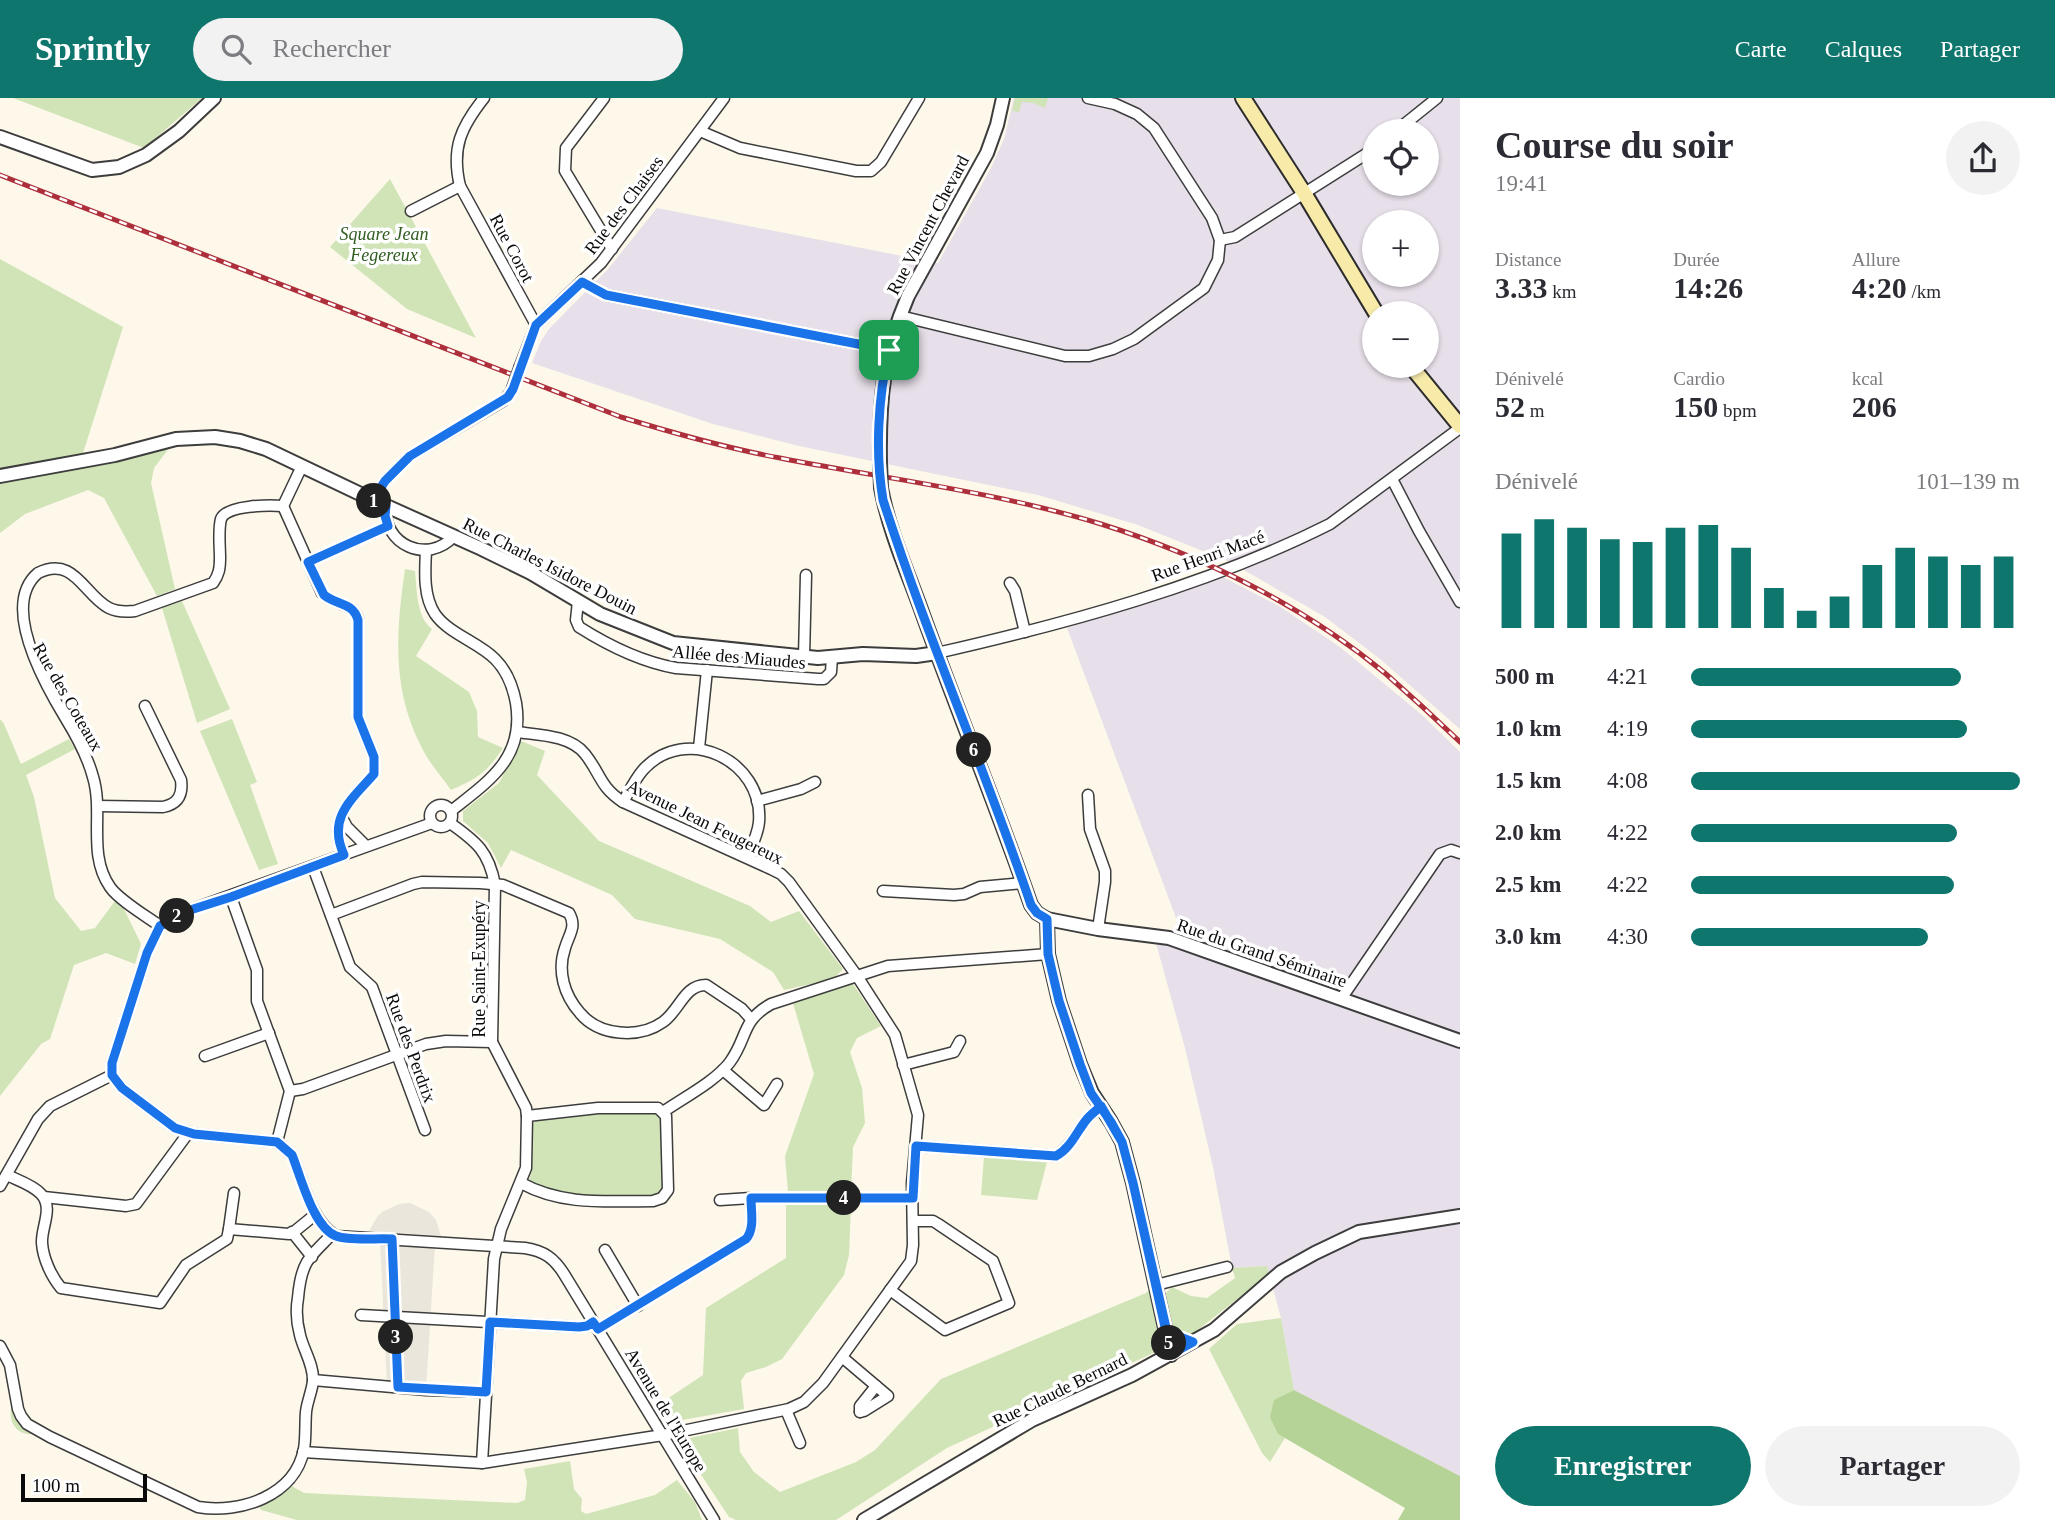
<!DOCTYPE html>
<html lang="fr">
<head>
<meta charset="utf-8">
<style>
  body { margin:0; font-family:"Times New Roman",serif; background:#f2f2f3; color:#2b2b33; height:100vh; display:flex; flex-direction:column; font-size:26px; white-space:nowrap }
  * { box-sizing:border-box; margin:0 }
  p { font-size:23px; color:#7c7c81 }
  .icon { flex:none; width:38px; height:38px; fill:none; stroke:currentColor; stroke-width:2; stroke-linecap:round; stroke-linejoin:round }
  .map { position:relative; flex:1; overflow:hidden }
  .side { display:flex; flex-direction:column; background:#fff; width:595px }
  .side>* { flex:none }
  .tools { position:absolute; left:1362px; top:21px; display:grid; gap:14px }
  .tools a { display:grid; place-items:center; width:77px; height:77px; border-radius:50%; background:#fff; box-shadow:0 2px 5px #0004; font-size:35px }
  .scale { position:absolute; left:21px; bottom:18px; width:126px; box-sizing:border-box; padding-left:7px; border:4px solid #0a0a0a; border-top:0; font-size:19px; line-height:24px; white-space:nowrap; color:#0a0a0a; -webkit-text-stroke:5px #fff; paint-order:stroke }
  .pin { position:absolute; display:grid; place-items:center; width:60px; height:60px; color:#fff; margin:-30px; border-radius:14px; box-shadow:0 4px 10px #0006 }
  .km { position:absolute; width:35px; height:35px; margin:-18px; border-radius:50%; background:#222; color:#fff; font-size:19px; line-height:35px; text-align:center }
  .round { display:grid; place-items:center; flex:none; width:74px; height:74px; border-radius:37px; background:#f2f2f3 }
  .overview { display:flex; align-items:center; justify-content:space-between; height:119px; padding:0 35px }
  h1 { font-size:38px; font-weight:800; line-height:52px }
  .metrics { display:grid; grid-template-columns:repeat(3,1fr); gap:10px; height:119px; padding:7px 35px }
  .metrics div { display:grid; align-content:center }
  .metrics b { font-size:30px; font-weight:800 }
  .metrics small { font-size:19px; font-weight:400 }
  .metrics p { font-size:19px }
  .chart { height:196px; padding:14px 35px }
  .chart p { display:flex; justify-content:space-between }
  .chart svg { width:100%; height:126px; margin-top:7px; stroke:#0f766e; stroke-width:6 }
  .action { display:flex; gap:14px; margin-top:auto; padding:14px 35px }
  .action a { flex:1; height:80px; border-radius:42px; background:#0f766e; color:#fff; font-size:28px; font-weight:800; line-height:80px; text-align:center }
  .action a+a { background:#f2f2f3; color:#2b2b33 }
  ul { padding:0 35px; list-style:none; font-size:23px }
  li { display:grid; grid-template-columns:112px 84px 1fr; align-items:center; height:52px }
  li i { height:18px; border-radius:9px; background:#0f766e }
  header { display:flex; align-items:center; gap:42px; box-sizing:border-box; height:98px; padding:0 35px; background:#0f766e; color:#fff }
  header strong { font-size:33px }
  nav { display:flex; gap:38px; margin-inline-start:auto; font-size:24px }
  .search { width:490px; height:63px; background:#f2f2f3; display:flex; align-items:center; gap:18px; box-sizing:border-box; padding:0 24px; border-radius:38px; color:#7c7c81; font-size:26px }
  main { display:flex; flex:1; min-height:0 }
  .map>svg:first-child { display:block }
  .industrial { fill:#e7dfe9; fill-rule:evenodd }
  .green { fill:#d1e4b7 }
  .forest { fill:#b6d397 }
  .plaza { fill:#ebe6db }
  .lines { fill:none; stroke-linecap:round; stroke-linejoin:round }
  .pedestrian-casing { stroke:#3d3d3d; stroke-width:10 }
  .minor-casing { stroke:#3d3d3d; stroke-width:13 }
  .tertiary-casing { stroke:#3d3d3d; stroke-width:16 }
  .secondary-casing { stroke:#2c2c2c; stroke-width:18 }
  .pedestrian { stroke:#fff; stroke-width:7 }
  .minor { stroke:#fff; stroke-width:10 }
  .tertiary { stroke:#fff; stroke-width:12 }
  .secondary { stroke:#f8ebaa; stroke-width:14 }
  .rail-casing { stroke:#ae2f3c; stroke-width:5 }
  .rail { stroke:#fff; stroke-width:2.5; stroke-dasharray:8; stroke-linecap:butt }
  .minor-bridge-casing { stroke:#3d3d3d; stroke-width:13; stroke-linecap:butt }
  .tertiary-bridge-casing { stroke:#3d3d3d; stroke-width:16; stroke-linecap:butt }
  .minor-bridge { stroke:#fff; stroke-width:10 }
  .tertiary-bridge { stroke:#fff; stroke-width:12 }
  .route-casing { stroke:#fff; stroke-width:14 }
  .route { stroke:#1a73e8; stroke-width:9 }
  .labels { text-anchor:middle; dominant-baseline:central; stroke-width:7; stroke-linejoin:round; paint-order:stroke }
  .street-label { font-size:18px; fill:#0a0a0a; stroke:#fff }
  .park-label { font-size:18px; font-style:italic; fill:#315c21; stroke:#fff }
</style>
</head>
<body>
<header>
<strong>Sprintly</strong>
<div class="search"><svg class="icon" aria-label="search" viewBox="0 0 24 24"><circle cx="10" cy="10" r="6"/><path d="M15 15l6 6"/></svg>Rechercher</div>
<nav><a>Carte</a><a>Calques</a><a>Partager</a></nav>
</header>
<main>
<div class="map">
<svg width="1460" height="1422" viewBox="0 0 1460 1422">
  <rect width="100%" height="100%" fill="#fdf8ea"/>
  <!-- industrial -->
  <g class="industrial">
    <path d="M1014,0h446v631l-80,-70 -55,-42 -95,-55 -92,-37 -100,-30 -239,-49 -86,-22 -181,-61 9,-22 8,-12 59,-60 49,-61 281,55 53,-95 13,-29zM1374,33h52v53h-52zM1374,124h52v53h-52zM1374,215h52v53h-52z"/>
    <path d="M1223,479l56,29 61,41 82,68 38,37v724l-166,-86 -13,-72 -14,-52 -35,2 -19,-101 -28,-119 -29,-105 25,-12 -114,-303z"/>
  </g>
  <!-- green -->
  <g class="green">
    <path d="M13,0h189l-58,50z"/>
    <path d="M1015,0h33l-3,10 -12,-5 -11,-1 -3,10 -7,-1z"/>
    <path d="M390,81l86,159 -69,-29 -77,-62z"/>
    <path d="M0,161l123,68 -40,126 -83,17z"/>
    <path d="M170,349l-16,21 -3,15 24,106 -18,7 -53,-98 -16,-8 -63,24 -25,19v-50l66,-14 39,-4z"/>
    <path d="M405,471l10,2c2,18 1,46 17,58l-16,27 53,36 8,19 1,26 25,11c-16,24 -24,30 -52,42 -9,-13 -21,-26 -28,-40 -32,-61 -27,-117 -18,-181z"/>
    <path d="M182,503l48,108 -33,14 -35,-115z"/>
    <path d="M0,621l4,5 17,40 48,-25 6,10 -49,26 8,22 21,101 26,33 14,-3 20,-27 8,6 18,37 -6,20 -29,-11 -32,12 -24,74 -9,5 -41,52z"/>
    <path d="M232,621l25,63 -7,3 28,79 -19,6 -59,-139z"/>
    <path d="M521,643l24,10 -8,24 62,66 151,65 21,16 28,-11 44,58 -10,10 -49,11 -11,-18 -53,-33 -85,-20 -23,-24 -101,-45 -10,18 -13,-25 -25,-22v-10l36,-28z"/>
    <path d="M851,883l30,45 -24,12 -7,14 12,36 3,35 -12,24 -2,44 -63,1 -3,-36 29,-82 -22,-74z"/>
    <path d="M594,1015h62l6,6 3,65 -6,11 -11,2h-69l-35,-6 -15,-11 3,-10 -1,-45 6,-6z"/>
    <path d="M984,1059l63,5 -10,38 -56,-5z"/>
    <path d="M786,1106h65l-2,51 -5,20 -62,84 -16,8 -20,6 -5,8 3,28 -73,13 -6,-2 -7,-15 45,-30 3,-67 80,-50z"/>
    <path d="M1267,1168l2,8 -75,59c-29,3 -26,-16 -29,-39l7,-7 19,9 16,2 28,-20 -3,-10z"/>
    <path d="M1151,1190l11,61 -215,99 -111,72h-100l-7,-3 -45,-68 5,-11 49,-10 2,24 14,20 26,20 76,-30 19,-12 66,-71 205,-86z"/>
    <path d="M1281,1220l13,72 -20,11 4,33 7,4 -15,24 -8,-9 -53,-104 28,-25z"/>
    <path d="M12,1307l12,22 9,7c-17,2 -26,-14 -21,-29z"/>
    <path d="M570,1363l4,28 8,10 -1,12 5,3 69,-19 22,-15 18,22 7,18h-405l-36,-10 -2,-4 16,-7 15,-14 14,8 213,10 8,-3 2,-18 -3,-13z"/>
  </g>
  <!-- forest -->
  <path class="forest" d="M1294,1292l166,86v44h-62l7,-12 -127,-74 -8,-17 4,-17z"/>
  <!-- plaza -->
  <g class="plaza">
    <path d="M410,1105l19,9 7,8 5,16 -72,-5 8,-14 5,-5 17,-8z"/>
    <path d="M380,1143l55,4 -9,145 -39,-4z"/>
  </g>
  <g class="lines">
    <defs>
      <path id="pedestrian" d="M392,1141l6,148"/>
      <g id="minor">
        <path d="M484,0c-23,29 -33,50 -24,88l76,139"/>
        <path d="M604,0l-38,50 -1,23 47,78"/>
        <path d="M700,33l40,17 116,23h15l10,-9 38,-64"/>
        <path d="M1396,33l41,-33"/>
        <path d="M411,113l49,-25"/>
        <path d="M1220,142l15,-3 139,-88"/>
        <path d="M582,183l24,14 283,55"/>
        <path d="M900,218l165,40h24l24,-7 21,-10 70,-51 14,-28 2,-20 -8,-22 -58,-90 -17,-14 -22,-10 -27,-6"/>
        <path d="M520,268l16,-41 65,-62 123,-165"/>
        <path d="M1392,381l27,52 41,71"/>
        <path d="M373,402l12,-19 25,-25 93,-55 8,-9"/>
        <path d="M283,408l39,87c11,12 31,9 36,26v98l16,40v17c-23,26 -47,44 -30,81"/>
        <path d="M283,408l19,-40"/>
        <path d="M386,408c-4,39 42,59 68,30"/>
        <path d="M426,452c-1,21 -3,46 9,64 14,20 43,28 60,45 12,12 18,28 21,44 9,55 -27,78 -65,108"/>
        <path d="M308,464l80,-36"/>
        <path d="M1010,485l5,8 10,41"/>
        <path d="M578,503l-2,19 3,7c30,19 63,35 97,41l142,11h6l7,-7 1,-15"/>
        <path d="M937,555c132,-30 272,-68 393,-129l130,-96"/>
        <path d="M804,559l2,-82"/>
        <path d="M699,650l8,-78"/>
        <path d="M1088,697l2,34 15,42v11l-7,47"/>
        <path d="M757,703l44,-12 14,-7"/>
        <path d="M623,704c6,-10 12,-23 20,-32 42,-47 121,-10 116,52 -1,12 -7,24 -12,35"/>
        <circle cx="441" cy="718" r="11"/>
        <path d="M98,708l65,1c15,-3 20,-12 18,-27l-36,-74"/>
        <path d="M341,718l6,11 19,19"/>
        <path d="M450,725c27,19 39,29 45,62l-3,157 34,66 1,8 -1,52 -25,61 -7,30 -12,204"/>
        <path d="M313,769l37,100 22,20 53,143"/>
        <path d="M883,793l71,4 10,-1 16,-7 43,-4"/>
        <path d="M231,799l26,73v31l33,90 -13,51"/>
        <path d="M331,817l82,-31 9,-2 58,1 23,2 66,28c8,14 0,21 -4,35 -8,23 -1,47 15,65 19,23 59,26 83,9 17,-12 21,-37 43,-37l36,24 9,10"/>
        <path d="M160,828c-14,-10 -41,-26 -50,-39 -23,-33 -6,-74 -17,-110 -5,-19 -16,-40 -27,-58 -22,-36 -66,-114 -28,-146 36,-18 46,22 71,35 8,4 17,4 26,3l78,-28c6,-8 7,-15 7,-25 0,-12 -2,-28 1,-39 5,-14 48,-14 62,-13"/>
        <path d="M1341,901l99,-145 11,-4 9,3"/>
        <path d="M205,958l64,-23"/>
        <path d="M903,967l51,-13 6,-11"/>
        <path d="M723,972l41,35 13,-21"/>
        <path d="M112,977l10,13 53,40 19,6 83,8 15,13c11,26 19,66 44,81l189,12c19,3 29,10 39,26l150,246"/>
        <path d="M112,977v-12l35,-110 13,-27 24,-14 248,-89"/>
        <path d="M290,993l13,-2 123,-45 20,-3 46,1"/>
        <path d="M663,1014c20,-14 53,-31 67,-50 18,-25 11,-41 41,-58l117,-38 160,-12"/>
        <path d="M916,1048l140,10c15,-9 21,-25 31,-37 4,-5 10,-9 14,-13"/>
        <path d="M7,1077c10,5 26,10 34,19 13,14 0,33 1,49 1,15 9,33 19,45l99,15 26,-38 41,-26 2,-10 60,5 6,-3 21,-17"/>
        <path d="M521,1085c42,23 86,18 132,18l9,-3 6,-8 -2,-74 -8,-8h-60l-71,8"/>
        <path d="M0,1088l38,-67 12,-13 62,-31"/>
        <path d="M44,1099l82,9 10,-2 53,-72"/>
        <path d="M720,1102l31,-2"/>
        <path d="M229,1131l5,-36"/>
        <path d="M292,1134l20,25"/>
        <path d="M605,1152l33,56"/>
        <path d="M1156,1187l71,-18"/>
        <path d="M890,1192l55,40 64,-27 -16,-42 -55,-37 -5,-3h-20"/>
        <path d="M361,1217l218,12 8,-1 6,-4"/>
        <path d="M598,1231l148,-90c9,-10 5,-28 5,-41h162"/>
        <path d="M0,1248l10,19 8,44 3,7 6,8 23,13 148,70c42,7 97,-11 106,-58 2,-11 1,-25 2,-37 1,-10 6,-21 7,-31 1,-16 -10,-32 -13,-46 -3,-11 -4,-26 -2,-37 1,-12 3,-26 9,-36 6,-10 17,-19 25,-28"/>
        <path d="M842,1259l46,39 -24,15 -4,1"/>
        <path d="M313,1282l113,10 60,2"/>
        <path d="M786,1312l14,33"/>
        <path d="M860,1314v-6l16,-20"/>
        <path d="M303,1354l179,11 181,-28 126,-26 15,-7 19,-19 88,-122 2,-16 -1,-62 6,-68 -23,-80 -38,-59 -68,-94 -8,-8 -10,-5 -148,-67c-24,-16 -22,-28 -38,-48 -15,-19 -47,-19 -68,-22"/>
      </g>
      <g id="tertiary">
        <path d="M0,39l92,33 27,-3 27,-12 33,-24 35,-33"/>
        <path d="M880,364c-1,-62 3,-108 28,-166l79,-143 10,-28 6,-27"/>
        <path d="M0,378l115,-21 61,-16 39,-2 25,4 26,8 107,51 109,49 49,24 69,41 73,29 145,15 45,-4 53,2 21,-3"/>
        <path d="M881,390c8,43 27,85 42,127 35,97 74,192 108,290l6,8 10,6 1,35 11,47 21,63 12,29 19,29 11,20 11,41 38,172"/>
        <path d="M1047,821l51,10 71,9 291,103"/>
        <path d="M864,1422l168,-100 100,-45 82,-45 67,-58 34,-19 44,-21 101,-16"/>
      </g>
      <g id="secondary">
        <path d="M1243,0l61,95 72,120"/>
        <path d="M1411,268l49,60"/>
      </g>
    </defs>
    <!-- pedestrian casing -->
    <use href="#pedestrian" class="pedestrian-casing"/>
    <!-- minor casing -->
    <use href="#minor" class="minor-casing"/>
    <!-- tertiary casing -->
    <use href="#tertiary" class="tertiary-casing"/>
    <!-- secondary casing -->
    <use href="#secondary" class="secondary-casing"/>
    <!-- pedestrian -->
    <use href="#pedestrian" class="pedestrian"/>
    <!-- minor -->
    <use href="#minor" class="minor"/>
    <!-- tertiary -->
    <use href="#tertiary" class="tertiary"/>
    <!-- secondary -->
    <use href="#secondary" class="secondary"/>
    <defs>
      <path id="rail" d="M0,77l621,242c52,16 105,31 159,41 107,21 217,34 321,66 102,32 203,82 285,150 25,22 50,45 74,68"/>
    </defs>
    <!-- rail casing -->
    <use href="#rail" class="rail-casing"/>
    <!-- rail -->
    <use href="#rail" class="rail"/>
    <defs>
      <path id="minor-bridge" d="M511,294l9,-26"/>
      <path id="tertiary-bridge" d="M880,364l1,26"/>
    </defs>
    <!-- minor-bridge casing -->
    <use href="#minor-bridge" class="minor-bridge-casing"/>
    <!-- tertiary-bridge casing -->
    <use href="#tertiary-bridge" class="tertiary-bridge-casing"/>
    <!-- minor-bridge -->
    <use href="#minor-bridge" class="minor-bridge"/>
    <!-- tertiary-bridge -->
    <use href="#tertiary-bridge" class="tertiary-bridge"/>
  </g>
  <g class="lines">
    <defs>
      <path id="route" d="M889,252l-283,-55 -24,-13 -46,43 -23,64 -5,8 -98,59 -25,25 -12,19 13,6 -1,10 3,10 -80,36 16,33c12,10 29,7 34,25v97l16,40v17c-23,26 -47,44 -30,81l-113,42 -47,15 -24,14 -13,27 -35,110v12l10,13 53,40 19,6 83,8 15,13c9,22 21,72 44,81 13,5 41,2 56,3l6,148 88,5 4,-70 89,5 8,-1 6,-4 5,7 148,-90c9,-10 5,-28 5,-41h162l3,-52 140,10c15,-8 21,-25 31,-37 4,-5 10,-9 14,-13l21,36 11,41 34,149 26,10 -22,12 -38,-171 -11,-41 -11,-20 -20,-29 -11,-29 -21,-63 -11,-47 -1,-35 -10,-6 -6,-8c-46,-136 -104,-268 -148,-405 -8,-47 -5,-103 6,-150"/>
    </defs>
    <!-- route casing -->
    <use href="#route" class="route-casing"/>
    <!-- route -->
    <use href="#route" class="route"/>
  </g>
  <g class="labels">
    <!-- street labels -->
    <g class="street-label">
      <text transform="translate(624 107) rotate(-53)">Rue des Chaises</text>
      <text transform="translate(928 127) rotate(-62)">Rue Vincent Chevard</text>
      <text transform="translate(512 150) rotate(62)">Rue Corot</text>
      <text transform="translate(1208 458) rotate(-20)">Rue Henri Macé</text>
      <text transform="translate(550 468) rotate(27)">Rue Charles Isidore Douin</text>
      <text transform="translate(739 559) rotate(5)">Allée des Miaudes</text>
      <text transform="translate(68 599) rotate(60)">Rue des Coteaux</text>
      <text transform="translate(705 724) rotate(26)">Avenue Jean Feugereux</text>
      <text transform="translate(1262 855) rotate(19)">Rue du Grand Séminaire</text>
      <text transform="translate(479 871) rotate(-90)">Rue Saint-Exupéry</text>
      <text transform="translate(411 950) rotate(70)">Rue des Perdrix</text>
      <text transform="translate(1060 1292) rotate(-26)">Rue Claude Bernard</text>
      <text transform="translate(666 1312) rotate(59)">Avenue de l'Europe</text>
    </g>
    <!-- park labels -->
    <g class="park-label">
      <text x="384" y="136">Square Jean<tspan x="384" dy="21">Fegereux</tspan></text>
    </g>
  </g>
</svg>
<div class="tools">
<a><svg class="icon" aria-label="locate" viewBox="0 0 24 24"><circle cx="12" cy="12" r="6"/><path d="M12 2v4M12 18v4M2 12h4M18 12h4"/></svg></a>
<a>+</a>
<a>−</a>
</div>
<div class="scale">100 m</div>
<div class="pin" style="left:889px;top:252px;background:#1e9e55"><svg class="icon" aria-label="arrive" viewBox="0 0 24 24"><path d="M6 21V4h12l-3 4 3 4H6"/></svg></div>
<b class="km" style="left:374px;top:403px">1</b>
<b class="km" style="left:177px;top:818px">2</b>
<b class="km" style="left:396px;top:1239px">3</b>
<b class="km" style="left:844px;top:1100px">4</b>
<b class="km" style="left:1169px;top:1245px">5</b>
<b class="km" style="left:974px;top:652px">6</b>
</div>
<section class="side">
<div class="overview"><div><h1>Course du soir</h1><p>19:41</p></div><a class="round"><svg class="icon" aria-label="share" viewBox="0 0 24 24"><path d="M12 15V3M7 8l5-5 5 5M5 13v7h14v-7"/></svg></a></div>
<div class="metrics">
<div><p>Distance</p><b>3.33<small> km</small></b></div>
<div><p>Durée</p><b>14:26</b></div>
<div><p>Allure</p><b>4:20<small> /km</small></b></div>
</div>
<div class="metrics">
<div><p>Dénivelé</p><b>52<small> m</small></b></div>
<div><p>Cardio</p><b>150<small> bpm</small></b></div>
<div><p>kcal</p><b>206</b></div>
</div>
<div class="chart"><p><span>Dénivelé</span>101–139 m</p>
<svg viewBox="0 0 160 44" preserveAspectRatio="none"><path d="M5 44V11M15 44V6M25 44V9M35 44V13M45 44V14M55 44V9M65 44V8M75 44V16M85 44V30M95 44V38M105 44V33M115 44V22M125 44V16M135 44V19M145 44V22M155 44V19"/></svg>
</div>
<ul>
<li><b>500 m</b>4:21<i style="width:82%"></i></li>
<li><b>1.0 km</b>4:19<i style="width:84%"></i></li>
<li><b>1.5 km</b>4:08<i style="width:100%"></i></li>
<li><b>2.0 km</b>4:22<i style="width:81%"></i></li>
<li><b>2.5 km</b>4:22<i style="width:80%"></i></li>
<li><b>3.0 km</b>4:30<i style="width:72%"></i></li>
</ul>
<div class="action"><a>Enregistrer</a><a>Partager</a></div>
</section>
</main>
</body>
</html>
